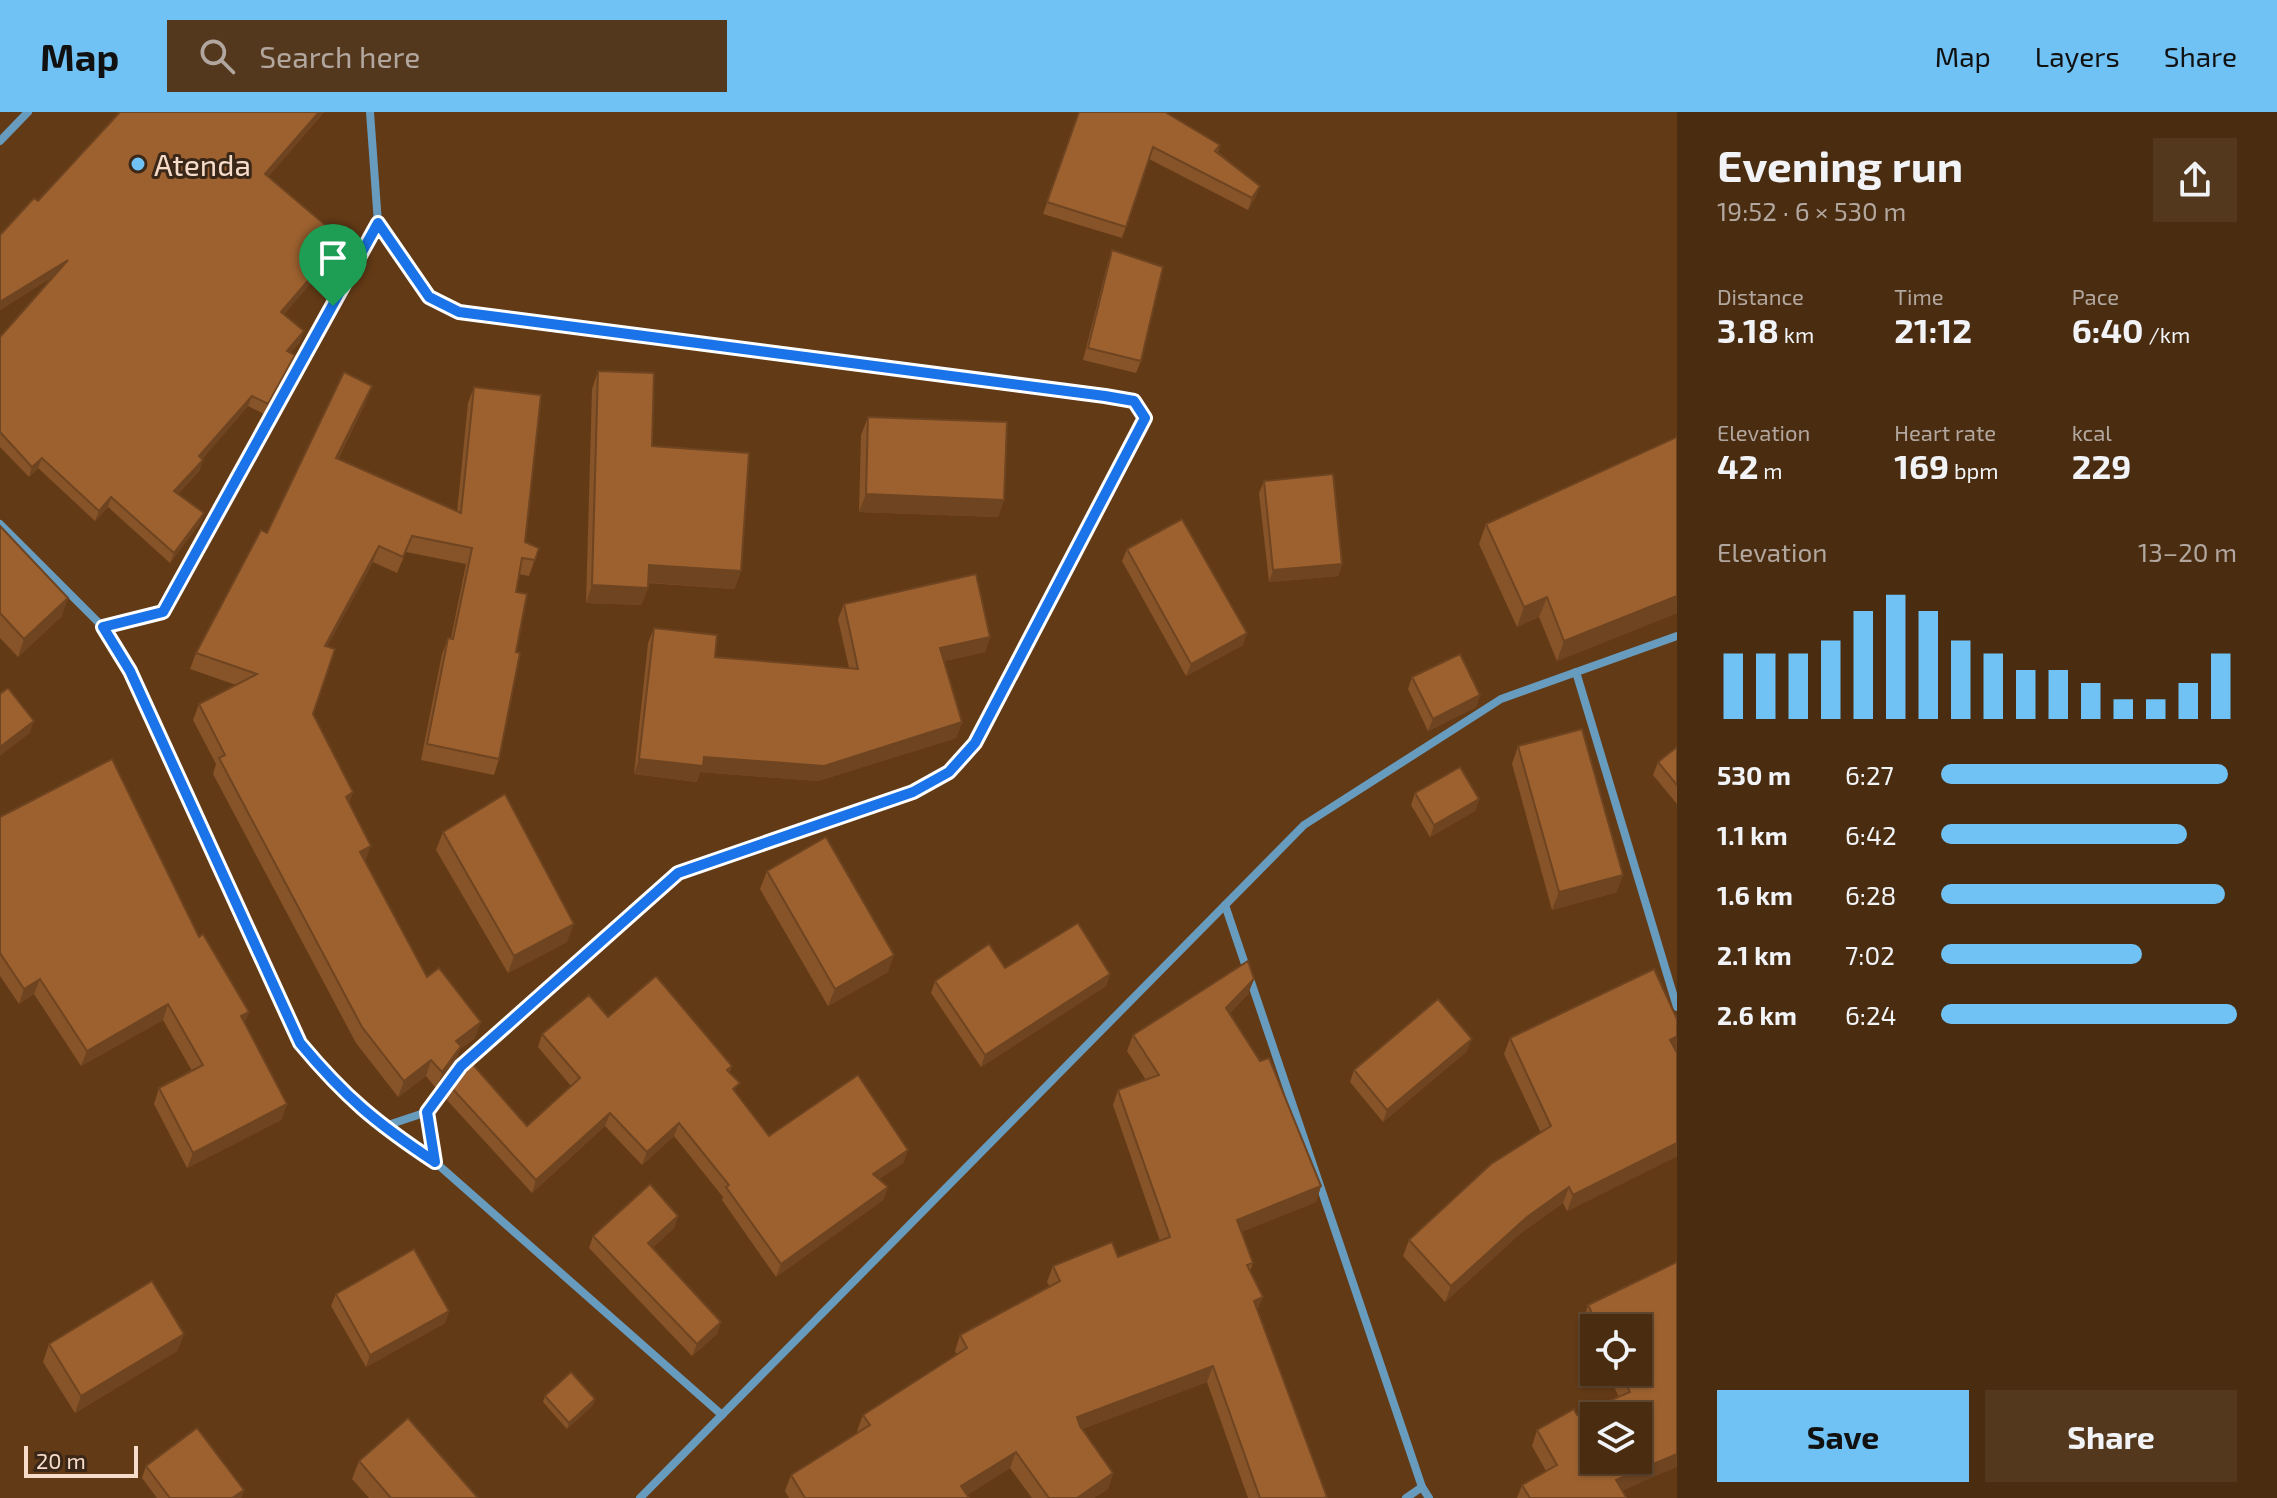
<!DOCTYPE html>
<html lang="en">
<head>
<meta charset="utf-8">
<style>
  body { margin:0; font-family:"Exo 2",sans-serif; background:#54381e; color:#f1f3f6; height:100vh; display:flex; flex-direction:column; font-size:30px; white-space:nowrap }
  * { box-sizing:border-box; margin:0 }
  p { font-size:26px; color:#b2a79f }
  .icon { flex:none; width:44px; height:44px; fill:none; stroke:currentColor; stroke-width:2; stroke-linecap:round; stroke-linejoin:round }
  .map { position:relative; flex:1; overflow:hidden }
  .panel { display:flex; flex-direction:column; background:#4a2c10; width:600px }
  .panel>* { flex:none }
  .controls { position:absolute; left:1580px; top:1202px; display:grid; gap:16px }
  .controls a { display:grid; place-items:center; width:72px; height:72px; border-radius:0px; background:#4a2c10; box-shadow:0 2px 6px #0004,0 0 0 2px #614830; font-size:40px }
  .scale { position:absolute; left:24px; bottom:20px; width:114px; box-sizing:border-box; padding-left:8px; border:4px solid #f6dcc9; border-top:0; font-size:22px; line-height:28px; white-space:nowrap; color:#f6dcc9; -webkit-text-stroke:6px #3a2718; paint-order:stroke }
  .pin { position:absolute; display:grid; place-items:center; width:68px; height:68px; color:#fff; margin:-82px -34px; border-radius:50% 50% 50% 0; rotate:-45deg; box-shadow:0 0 8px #0007 }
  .pin .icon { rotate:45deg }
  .round { display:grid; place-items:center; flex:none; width:84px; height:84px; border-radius:0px; background:#54381e }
  .overview { display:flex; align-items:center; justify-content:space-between; height:136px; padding:0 40px }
  h1 { font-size:44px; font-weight:700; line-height:60px }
  .stats { display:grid; grid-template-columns:repeat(3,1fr); gap:12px; height:136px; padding:8px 40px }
  .stats div { display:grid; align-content:center }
  .stats b { font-size:34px; font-weight:700 }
  .stats small { font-size:22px; font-weight:400 }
  .stats p { font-size:22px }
  .chart { height:224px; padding:16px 40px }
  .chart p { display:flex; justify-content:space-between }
  .chart svg { width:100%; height:144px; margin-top:8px; stroke:#70c1f4; stroke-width:6 }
  .cta { display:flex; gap:16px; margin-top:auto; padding:16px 40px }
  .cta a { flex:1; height:92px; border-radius:0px; background:#70c1f4; color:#111; font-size:32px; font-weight:700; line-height:92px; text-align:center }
  .cta a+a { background:#54381e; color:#f1f3f6 }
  ul { padding:0 40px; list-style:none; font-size:26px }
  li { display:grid; grid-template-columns:128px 96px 1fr; align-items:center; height:60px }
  li i { height:20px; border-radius:10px; background:#70c1f4 }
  header { display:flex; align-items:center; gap:48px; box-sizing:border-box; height:112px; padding:0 40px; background:#70c1f4; color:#111 }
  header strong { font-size:38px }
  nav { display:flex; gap:44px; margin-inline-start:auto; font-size:28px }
  .search { width:560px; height:72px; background:#54381e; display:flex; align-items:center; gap:20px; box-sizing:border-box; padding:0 28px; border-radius:0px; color:#b2a79f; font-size:30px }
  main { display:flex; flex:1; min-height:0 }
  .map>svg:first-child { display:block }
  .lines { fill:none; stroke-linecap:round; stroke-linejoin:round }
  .street { stroke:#679cbf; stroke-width:8 }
  .wall { fill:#875328 }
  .shaded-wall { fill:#6e4421 }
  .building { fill:#9d612f; stroke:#6e4421; stroke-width:2; fill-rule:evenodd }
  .route-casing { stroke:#fff; stroke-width:16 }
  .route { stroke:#1a73e8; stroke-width:10 }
  .poi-dot { fill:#70c1f4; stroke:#3a2718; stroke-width:3 }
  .labels { text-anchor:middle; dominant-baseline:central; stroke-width:6; stroke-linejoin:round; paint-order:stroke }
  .poi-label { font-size:30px; fill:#f6dcc9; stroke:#3a2718; text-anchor:start }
</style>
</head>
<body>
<header>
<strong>Map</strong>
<div class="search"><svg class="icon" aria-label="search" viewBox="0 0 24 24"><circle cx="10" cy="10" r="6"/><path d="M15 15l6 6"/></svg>Search here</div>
<nav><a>Map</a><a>Layers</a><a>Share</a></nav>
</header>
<main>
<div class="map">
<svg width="1677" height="1386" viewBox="0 0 1677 1386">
  <rect width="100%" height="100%" fill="#633a16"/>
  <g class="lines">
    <!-- street -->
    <g class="street">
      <path d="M370,0l8,111 51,74 30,15 646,84 29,5 11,17 -170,325 -26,29 -36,20 -235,81 -217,193 -34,46 -45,15"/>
      <path d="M0,29l28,-29"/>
      <path d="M0,412l103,103 27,44 170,372c45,54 76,80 135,119l287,253"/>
      <path d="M103,515l60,-15 215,-389"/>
      <path d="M1576,560l101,335"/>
      <path d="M1225,793l197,582 7,11"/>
      <path d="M427,1000l8,50"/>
      <path d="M640,1386l664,-673 197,-126 176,-63"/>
      <path d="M1406,1386l16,-11"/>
    </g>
  </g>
  <!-- wall -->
  <g class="wall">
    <path d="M324,0l-56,65 75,63 -4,10 -55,64 16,28 -9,10 1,13 -28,49 -16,-8 -46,53 -2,11 -22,24 26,19 -4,10 -30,40 -62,-56 -13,14 -57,-53 -9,9 -29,-30v-110l52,-60 -52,33 38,-109z"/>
    <path d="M1079,0l141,33 -2,7 42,34 -5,12 -7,12 -99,-51 -27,79 -79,-24z"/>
    <path d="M1112,138l29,111 -5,12 -53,-13 25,-98z"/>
    <path d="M598,259l143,200 -7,18 -86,-6v5l-7,17 -55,-2 6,-214z"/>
    <path d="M474,275l51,155 14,6 -10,28 -10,-2 -3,18v60l-17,107 -5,16 -73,-15 21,-106 6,-16h3l15,-74 -60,-12 -9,21 -24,-11 -46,84 -14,68 40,78 -4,11 16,58 62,116 48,61 -15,11 -5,13 -19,26 -10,-12 -28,21 -42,-54 -143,-269 3,-10 -23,-44 6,-16 37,-19 -46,-16 6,-16 71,-120 99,-131 -28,57 119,53 11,-109z"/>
    <path d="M868,305l136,83 -6,17 -139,-5 2,-77z"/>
    <path d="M1677,325v176l-120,48 -18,-44 -22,10 -38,-83 7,-20z"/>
    <path d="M1264,369l78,83 -4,12 -69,6 -10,-89z"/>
    <path d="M0,414l62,90 -44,41 -18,-19z"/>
    <path d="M1127,437l116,96 -57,31 -64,-115z"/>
    <path d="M844,492l146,33 -5,15 -41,9 18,61 -6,16 -138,43 -118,-9 -3,10 -63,-8 14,-131 6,-15 61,29 134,11 -11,-49z"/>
    <path d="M1412,565l68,18 -4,12 -48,24 -20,-42z"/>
    <path d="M1518,634l99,146 -65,18 -40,-146z"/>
    <path d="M1677,635v57l-24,-29 5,-13z"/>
    <path d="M1415,681l64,6 -4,12 -45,26 -19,-32z"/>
    <path d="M0,705l199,120 50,75 -5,11 43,81 -6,16 -94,48 -33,-64 5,-16 33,-17 -29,-51 -82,46 -47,-72 -15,10 -19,-28z"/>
    <path d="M443,720l124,110 -59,31 -72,-123z"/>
    <path d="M767,759l121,101 -60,34 -68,-117z"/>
    <path d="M1110,862l-4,12 -125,81 -50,-74 4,-12z"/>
    <path d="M1254,867l-6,15 -19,20 92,172 -5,16 -75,30 12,31 -3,8 7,41 69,186h-78l-41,-116 -125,47 31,44 -5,16 -14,9h-62l-22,-30 -43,27 2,3h-180l-4,-7 6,-16 67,-43 -1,-1 6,-16 94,-60 -2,-4 5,-16 90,-48 -3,-5 6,-16 65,-9 42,-16 -47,-136 5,-15 28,-10 -19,-29 6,-16z"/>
    <path d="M608,905l124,49 -3,7 7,20 33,43 139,14 -5,13 -24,16 9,8 -5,13 -107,77 -54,-77 1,-3 -49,-61 -32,29 -37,-39 -73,67 -86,-94 4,-13 77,40 44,-40 -33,-39 4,-13z"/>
    <path d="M1510,926l167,12h-2l2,3v103l-110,55 -4,-8 -42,30 -76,69 -42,-46 6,-16 132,-107 -37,-79z"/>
    <path d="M1467,939l-84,71 -33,-40 4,-12z"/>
    <path d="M678,1104l-4,12 -22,20 65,86 -25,22 -103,-108 4,-12z"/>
    <path d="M1677,1150l-55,228 4,8h-109l5,-13 24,-14 -14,-25 5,-16 82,-33 -12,-25h31v-44h-44v17l-11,-24 5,-16z"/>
    <path d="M336,1182l113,17 -4,12 -79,44 -35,-61z"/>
    <path d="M184,1222l-7,17 -102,62 -32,-51 6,-18z"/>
    <path d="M545,1284l50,3 -2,6 -26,24 -24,-27z"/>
    <path d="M359,1349l119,37h-109l-17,-19z"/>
    <path d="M146,1354l98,24 -3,8h-84l-15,-20z"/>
  </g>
  <!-- shaded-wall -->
  <g class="shaded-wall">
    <path d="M319,0h5l-62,72 3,-10z"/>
    <path d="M1260,74l-5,12 -7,12 4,-12z"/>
    <path d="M343,128l-4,10 -61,72 3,-10z"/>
    <path d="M68,148l-4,10 -64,40v-8z"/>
    <path d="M304,219l-4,11 -16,19 3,-10z"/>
    <path d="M295,243l-3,10 -28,49 4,-10z"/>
    <path d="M372,274l-6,16 -36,72 6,-16z"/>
    <path d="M252,284l-4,10 -52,61 3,-11z"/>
    <path d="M42,346l-4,10 -9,9 3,-10z"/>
    <path d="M203,348l-3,10 -29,31 3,-10z"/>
    <path d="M866,382l138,6 -6,17 -139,-5z"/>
    <path d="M111,385l-3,10 -13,14 4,-10z"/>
    <path d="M204,401l-4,10 -30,40 4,-10z"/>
    <path d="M379,434l-6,16 -54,100 6,-16z"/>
    <path d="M1342,452l-4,12 -69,6 4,-12z"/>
    <path d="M649,453l92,6 -7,18 -92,-7z"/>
    <path d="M592,473l56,3 -7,17 -55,-2z"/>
    <path d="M1677,484v17l-120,48 7,-20z"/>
    <path d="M1547,485l-8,20 -22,10 7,-20z"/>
    <path d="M68,486l-6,18 -44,41 6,-18z"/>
    <path d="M1247,521l-4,12 -57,31 5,-12z"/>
    <path d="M990,525l-5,15 -50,11 5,-15z"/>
    <path d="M1480,583l-4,12 -48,24 5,-12z"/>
    <path d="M34,609l-4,12 -30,23v-9z"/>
    <path d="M962,610l-6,16 -138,43 -118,-9 -3,10 -63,-8 5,-15 65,-2z"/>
    <path d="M353,680l-6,16 -1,-11z"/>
    <path d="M1479,687l-4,12 -45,26 4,-12z"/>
    <path d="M371,734l-6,16 -5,-10z"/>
    <path d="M1623,763l-6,17 -65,18 7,-18z"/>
    <path d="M574,812l-7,18 -59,31 6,-17z"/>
    <path d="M894,843l-6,17 -60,34 7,-17z"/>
    <path d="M1110,862l-4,12 -125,81 4,-12z"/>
    <path d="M40,867l-6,15 -15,10 5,-15z"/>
    <path d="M1254,867l-6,15 -28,29 6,-15z"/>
    <path d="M168,892l-5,16 -82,46 6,-15z"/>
    <path d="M249,900l-6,15 -2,-11z"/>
    <path d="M481,910l-6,16 -15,11 -5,13 -19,26 20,-47z"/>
    <path d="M1677,924v14l-13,6 6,-16z"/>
    <path d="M1472,927l-5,12 -84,71 4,-12z"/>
    <path d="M431,948l-5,16 -28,21 6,-16z"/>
    <path d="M287,992l-6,16 -94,48 6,-15z"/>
    <path d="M610,1001l-5,13 -73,67 4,-13z"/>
    <path d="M679,1011l-5,13 -32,29 5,-13z"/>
    <path d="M1677,1031v13l-110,55 6,-16z"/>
    <path d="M908,1038l-5,13 -35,23 5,-12z"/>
    <path d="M1321,1074l-5,16 -85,34 6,-16z"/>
    <path d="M888,1075l-5,13 -107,77 5,-13z"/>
    <path d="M1569,1075l-6,16 -42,30 -76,69 6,-16 76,-69z"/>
    <path d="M678,1104l-4,12 -30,27 4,-12z"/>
    <path d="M1263,1185l-6,15 -3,-11z"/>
    <path d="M449,1199l-4,12 -79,44 4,-12z"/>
    <path d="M721,1210l-4,12 -25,22 5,-12z"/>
    <path d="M184,1222l-7,17 -102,62 6,-17z"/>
    <path d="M1213,1254l-6,16 -135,51 5,-16z"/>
    <path d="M595,1287l-2,6 -26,24 2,-6z"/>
    <path d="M1016,1340l-6,16 -48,30 -1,-12z"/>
    <path d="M1677,1342v13l-67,29 6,-16z"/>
    <path d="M1113,1361l-5,16 -14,9h-17z"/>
    <path d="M244,1378l-3,8h-9z"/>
  </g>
  <!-- building -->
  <g class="building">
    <path d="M120,0h199l-54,62 78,66 -62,72 23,19 -17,20 8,4 -27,49 -16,-8 -53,60 4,4 -29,31 30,22 -30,40 -63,-56 -12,14 -57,-53 -10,9 -32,-35v-95l68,-77 -68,42v-67l34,-37 4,3z"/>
    <path d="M1079,0h86l55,33 -5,6 45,35 -8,12 -99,-51 -27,80 -79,-25z"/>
    <path d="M1112,138l51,17 -22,94 -53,-13z"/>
    <path d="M598,259l56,2 -2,73 97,7 -8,118 -92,-6 -1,23 -56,-3z"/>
    <path d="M344,260l28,14 -36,72 125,55 13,-126 67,8 -16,147 14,6 -4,12 -13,-2 -6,34 11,2 -11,58 4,1 -21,106 -72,-15 21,-106 5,1 19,-91 -60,-12 -9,21 -24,-11 -54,100 10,3 -22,65 40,78 -7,5 25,49 -11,6 67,125 12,-9 42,54 -25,19 5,5 -19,26 -11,-12 -27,21 -42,-54 -143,-269 6,-3 -26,-51 58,-30 -61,-21 65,-123 6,3z"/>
    <path d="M868,305l139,5 -3,78 -138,-6z"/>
    <path d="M1677,325v159l-113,45 -17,-44 -23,10 -38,-83z"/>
    <path d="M1333,362l9,90 -69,6 -9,-89z"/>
    <path d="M1182,407l65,114 -56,31 -64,-115z"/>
    <path d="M0,414l68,72 -44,41 -24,-26z"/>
    <path d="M976,462l14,63 -50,11 22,74 -138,44 -120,-9 -1,9 -64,-7 15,-131 63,7 -2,22 143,12 -14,-65z"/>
    <path d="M1460,542l20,41 -47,24 -21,-42z"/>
    <path d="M8,576l26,33 -34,26v-53z"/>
    <path d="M1582,617l41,146 -64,17 -41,-146z"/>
    <path d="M1677,635v38l-19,-23z"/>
    <path d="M112,647l87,178 4,-3 46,78 -8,4 46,88 -94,49 -34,-65 44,-23 -35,-61 -81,47 -47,-72 -16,10 -24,-36v-136z"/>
    <path d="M1460,655l19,32 -45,26 -19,-32z"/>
    <path d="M505,682l69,130 -60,32 -71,-124z"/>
    <path d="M826,725l68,118 -59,34 -68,-118z"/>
    <path d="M1078,811l32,51 -125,81 -50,-74 54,-37 16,24z"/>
    <path d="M1248,849l6,18 -28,29 34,53 9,-3 52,128 -84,34 16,43 -6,2 16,32 -9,4 73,196 -4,1h-63l-47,-132 -136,51 3,9 33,47 -36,25h-28l-33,-46 -55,34 8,12h-164l-14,-23 79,-50 -7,-10 104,-67 -7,-13 100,-54 -7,-15 59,-24 6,15 52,-20 -52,-147 41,-15 -26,-40z"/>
    <path d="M1654,857l23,50v17l-7,4 7,13v90l-104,52 -4,-8 -42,30 -76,69 -42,-46 82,-76 60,-38 -41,-88z"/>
    <path d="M656,864l76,90 -5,4 13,13 -7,6 36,47 89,-61 50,75 -35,24 15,13 -107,77 -55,-77 3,-2 -50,-62 -32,29 -37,-39 -74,67 -86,-94 19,-26 58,66 53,-48 -38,-44 47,-39 19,22z"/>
    <path d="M1438,887l34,40 -85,71 -33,-40z"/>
    <path d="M650,1072l28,32 -30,27 73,79 -24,22 -104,-108z"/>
    <path d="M414,1137l35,62 -79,44 -34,-61z"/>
    <path d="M1677,1150v192l-61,26 10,17 -1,1h-95l-8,-13 35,-20 -20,-35 37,-21 3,6 53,-23 -10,-20h18v-44h-39l-11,-23zM1594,1304h44v44h-44z"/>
    <path d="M152,1169l32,53 -103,62 -32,-52z"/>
    <path d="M571,1260l24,27 -26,24 -24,-27z"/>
    <path d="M408,1306l70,80h-87l-32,-37z"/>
    <path d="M197,1316l47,62 -12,8h-62l-24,-32z"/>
  </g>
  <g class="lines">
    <defs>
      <path id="route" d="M378,111l51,74 30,15 646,84 29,5 11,17 -170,325 -26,29 -36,20 -235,81 -217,193 -34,46 8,50c-59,-39 -90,-65 -135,-119l-170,-372 -27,-44 60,-15z"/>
    </defs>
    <!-- route casing -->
    <use href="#route" class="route-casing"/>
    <!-- route -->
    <use href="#route" class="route"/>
  </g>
  <!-- markers -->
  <circle class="poi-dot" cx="138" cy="52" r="8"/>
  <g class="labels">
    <!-- poi labels -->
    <g class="poi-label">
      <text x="154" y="52">Atenda</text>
    </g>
  </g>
</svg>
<div class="controls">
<a><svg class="icon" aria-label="locate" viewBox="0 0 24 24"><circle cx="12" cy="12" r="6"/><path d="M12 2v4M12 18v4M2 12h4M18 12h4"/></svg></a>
<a><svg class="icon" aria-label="layers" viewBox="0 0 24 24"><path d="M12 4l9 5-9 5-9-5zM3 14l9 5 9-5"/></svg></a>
</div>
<div class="scale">20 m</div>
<div class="pin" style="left:333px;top:194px;background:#1e9e55"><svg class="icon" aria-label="arrive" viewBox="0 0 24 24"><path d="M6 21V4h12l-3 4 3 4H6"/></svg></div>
</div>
<section class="panel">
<div class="overview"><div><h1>Evening run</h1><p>19:52 · 6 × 530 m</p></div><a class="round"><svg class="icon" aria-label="share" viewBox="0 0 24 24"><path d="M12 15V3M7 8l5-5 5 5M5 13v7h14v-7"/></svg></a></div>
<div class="stats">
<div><p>Distance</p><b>3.18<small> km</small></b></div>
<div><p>Time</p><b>21:12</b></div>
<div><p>Pace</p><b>6:40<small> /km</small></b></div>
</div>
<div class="stats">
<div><p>Elevation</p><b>42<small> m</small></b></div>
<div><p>Heart rate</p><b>169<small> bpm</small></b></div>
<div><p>kcal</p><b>229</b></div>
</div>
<div class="chart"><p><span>Elevation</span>13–20 m</p>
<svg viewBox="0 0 160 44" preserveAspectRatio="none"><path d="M5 44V24M15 44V24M25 44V24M35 44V20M45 44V11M55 44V6M65 44V11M75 44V20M85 44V24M95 44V29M105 44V29M115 44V33M125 44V38M135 44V38M145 44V33M155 44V24"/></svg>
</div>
<ul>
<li><b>530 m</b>6:27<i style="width:97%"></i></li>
<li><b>1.1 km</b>6:42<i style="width:83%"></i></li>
<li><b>1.6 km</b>6:28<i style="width:96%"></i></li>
<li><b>2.1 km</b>7:02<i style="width:68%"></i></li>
<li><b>2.6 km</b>6:24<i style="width:100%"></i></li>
</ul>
<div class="cta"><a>Save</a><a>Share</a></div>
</section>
</main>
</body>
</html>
